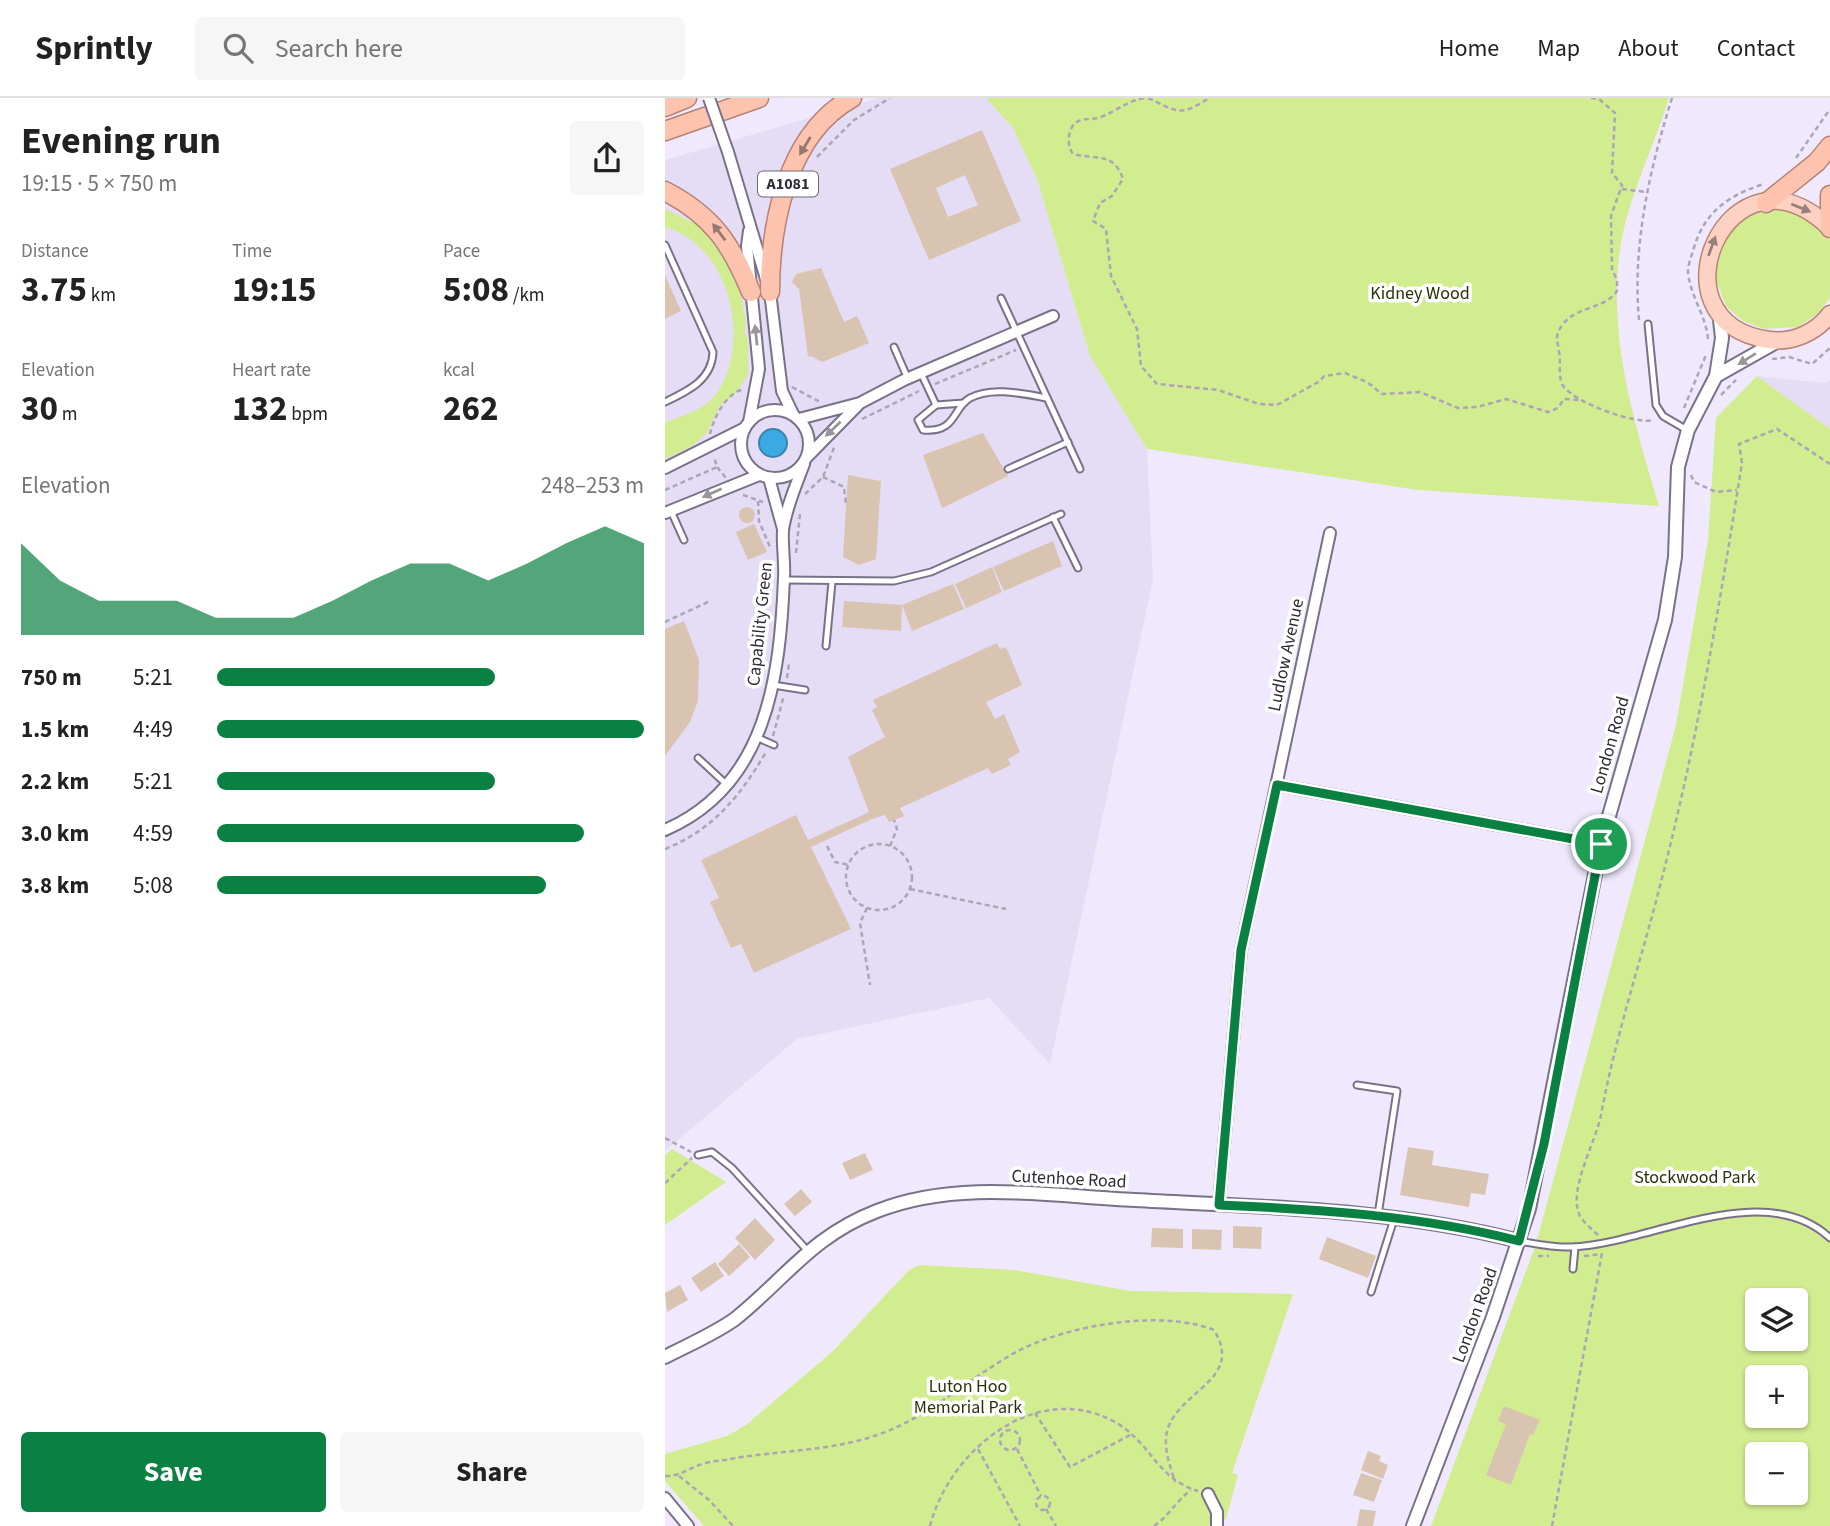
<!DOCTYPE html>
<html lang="en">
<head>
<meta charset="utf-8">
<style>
  body { margin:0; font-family:"Source Sans 3",sans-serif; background:#f6f6f6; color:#222; height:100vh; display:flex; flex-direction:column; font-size:26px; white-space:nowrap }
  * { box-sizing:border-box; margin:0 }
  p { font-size:23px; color:#767676 }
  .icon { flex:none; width:38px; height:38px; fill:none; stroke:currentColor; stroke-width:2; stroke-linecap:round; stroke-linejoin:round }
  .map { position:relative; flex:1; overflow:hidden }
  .panel { display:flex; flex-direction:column; background:#fff; width:665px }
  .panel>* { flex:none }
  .tools { position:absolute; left:1080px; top:1190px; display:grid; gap:14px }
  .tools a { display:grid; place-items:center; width:63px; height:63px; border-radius:7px; background:#fff; box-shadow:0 2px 5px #0004; font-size:35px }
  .pin { position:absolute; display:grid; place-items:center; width:60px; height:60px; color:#fff; margin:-30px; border:4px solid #fff; border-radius:50%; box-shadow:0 2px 7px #0007 }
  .round { display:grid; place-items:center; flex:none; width:74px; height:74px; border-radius:7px; background:#f6f6f6 }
  .overview { display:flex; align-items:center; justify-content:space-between; height:119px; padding:0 21px }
  h1 { font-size:38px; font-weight:700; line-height:52px }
  .stats { display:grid; grid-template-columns:repeat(3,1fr); gap:10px; height:119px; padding:7px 21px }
  .stats div { display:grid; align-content:center }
  .stats b { font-size:35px; font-weight:700 }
  .stats small { font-size:19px; font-weight:400 }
  .stats p { font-size:19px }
  .chart { height:196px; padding:14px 21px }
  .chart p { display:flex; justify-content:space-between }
  .chart svg { width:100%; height:126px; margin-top:7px; fill:#0b8043; opacity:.7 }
  .button { display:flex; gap:14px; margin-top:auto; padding:14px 21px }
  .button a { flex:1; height:80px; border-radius:7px; background:#0b8043; color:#fff; font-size:28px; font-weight:700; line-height:80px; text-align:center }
  .button a+a { background:#f6f6f6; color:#222 }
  ul { padding:0 21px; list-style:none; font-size:23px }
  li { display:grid; grid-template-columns:112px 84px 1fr; align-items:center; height:52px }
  li i { height:18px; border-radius:9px; background:#0b8043 }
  header { display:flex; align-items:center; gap:42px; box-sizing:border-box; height:98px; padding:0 35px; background:#fff; border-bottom:2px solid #e0e0e0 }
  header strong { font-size:33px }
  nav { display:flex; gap:38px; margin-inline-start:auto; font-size:24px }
  .search { width:490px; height:63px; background:#f6f6f6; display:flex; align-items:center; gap:18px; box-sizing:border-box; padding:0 24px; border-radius:7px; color:#767676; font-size:26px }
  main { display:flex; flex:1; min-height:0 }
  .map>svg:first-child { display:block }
  .built { fill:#e5dcf6 }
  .green { fill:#d2ec90; fill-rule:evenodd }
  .water { fill:#3ba9e2; stroke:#3784ae; stroke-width:2 }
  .building { fill:#d9c4b1; fill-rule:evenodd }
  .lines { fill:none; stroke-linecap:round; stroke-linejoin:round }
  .service-casing { stroke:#797187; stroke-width:9 }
  .minor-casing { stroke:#797187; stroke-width:14 }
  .tertiary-casing { stroke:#797187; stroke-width:16 }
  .primary-casing { stroke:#b58476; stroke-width:19 }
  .trunk-casing { stroke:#b58476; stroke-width:21 }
  .path { stroke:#aba5b6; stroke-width:2.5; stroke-dasharray:5 3.5; stroke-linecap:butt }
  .service { stroke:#fff; stroke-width:5 }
  .minor { stroke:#fff; stroke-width:10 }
  .tertiary { stroke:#fff; stroke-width:12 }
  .primary { stroke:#fed2c2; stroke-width:16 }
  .trunk { stroke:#fec3ae; stroke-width:18 }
  .minor-bridge-casing { stroke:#797187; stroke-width:14; stroke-linecap:butt }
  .minor-bridge { stroke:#fff; stroke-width:10 }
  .oneway { fill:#967872 }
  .oneway2 { fill:#967f7c }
  .oneway3 { fill:#97969a }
  .route-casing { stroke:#fff; stroke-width:14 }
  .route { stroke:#0b8043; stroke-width:9 }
  .labels { text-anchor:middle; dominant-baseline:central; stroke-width:7; stroke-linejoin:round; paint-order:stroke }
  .shield { fill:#fff; stroke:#6d6b72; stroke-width:2 }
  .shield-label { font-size:16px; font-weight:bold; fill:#2f2c36 }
  .park-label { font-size:18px; fill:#293309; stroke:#fff }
  .street-label { font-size:18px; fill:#2f2c36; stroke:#fff }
</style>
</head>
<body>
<header>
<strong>Sprintly</strong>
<div class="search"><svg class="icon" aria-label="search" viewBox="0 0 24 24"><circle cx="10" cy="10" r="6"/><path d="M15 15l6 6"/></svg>Search here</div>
<nav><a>Home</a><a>Map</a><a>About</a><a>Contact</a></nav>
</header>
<main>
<section class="panel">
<div class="overview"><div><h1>Evening run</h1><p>19:15 · 5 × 750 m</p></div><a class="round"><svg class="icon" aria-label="share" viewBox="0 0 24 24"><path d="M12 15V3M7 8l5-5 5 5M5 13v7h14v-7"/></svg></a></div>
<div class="stats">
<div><p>Distance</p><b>3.75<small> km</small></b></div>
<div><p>Time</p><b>19:15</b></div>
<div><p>Pace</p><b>5:08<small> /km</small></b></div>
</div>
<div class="stats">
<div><p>Elevation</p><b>30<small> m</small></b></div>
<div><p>Heart rate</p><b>132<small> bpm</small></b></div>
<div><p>kcal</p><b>262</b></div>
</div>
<div class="chart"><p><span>Elevation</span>248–253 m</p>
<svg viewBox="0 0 160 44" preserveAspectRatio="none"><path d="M0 44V12L10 25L20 32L30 32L40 32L50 38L60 38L70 38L80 32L90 25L100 19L110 19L120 25L130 19L140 12L150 6L160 12V44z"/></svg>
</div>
<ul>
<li><b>750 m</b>5:21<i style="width:65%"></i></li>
<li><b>1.5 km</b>4:49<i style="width:100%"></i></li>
<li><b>2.2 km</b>5:21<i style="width:65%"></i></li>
<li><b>3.0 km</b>4:59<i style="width:86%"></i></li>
<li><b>3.8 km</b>5:08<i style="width:77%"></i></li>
</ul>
<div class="button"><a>Save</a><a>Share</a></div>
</section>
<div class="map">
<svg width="1165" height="1428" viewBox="0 0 1165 1428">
  <rect width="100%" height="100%" fill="#f0e9fd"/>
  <!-- built -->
  <g class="built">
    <path d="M213,0h108l27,30 24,51 53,177 57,93 6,130 -103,485 -61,-66 -192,41 -132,112v-991z"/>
    <path d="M1092,278l67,7 6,-3v49z"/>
  </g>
  <!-- green -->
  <g class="green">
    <path d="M321,0h683c-13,42 -33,83 -44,126 -23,96 7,190 34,282l-241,-16 -271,-41 -57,-93 -53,-177 -24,-51z"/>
    <path d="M1122,110l38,24 5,8v58l-13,16 -19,13 -34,2 -21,-8 -17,-15 -12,-31 12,-43 27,-21z"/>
    <path d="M0,111l37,18 27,35 10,25 7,34 -1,12 3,6v36l-13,19 -16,13 -12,26 -15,13 -27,13v-36c20,-9 42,-13 54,-33 32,-52 10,-145 -54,-163z"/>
    <path d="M1092,278l73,53v1097h-399l105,-282 140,-519 32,-185 8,-122zM1092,1202h38v39h-38zM1092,1279h38v39h-38zM1092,1356h38v39h-38z"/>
    <path d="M7,1051l54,33 -61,43v-70z"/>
    <path d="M254,1167l95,5 116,21 163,3 -61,179 6,2 -12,44 -18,7h-504l-39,-45v-27l62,-18 19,-11 87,-74 76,-81z"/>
  </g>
  <!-- water -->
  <circle class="water" cx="108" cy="345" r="14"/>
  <!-- building -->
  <g class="building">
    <path d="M317,32l39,91 -92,39 -39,-91zM300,77l13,30 -30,12 -12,-29z"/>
    <path d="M156,170l23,54 13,-6 12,27 -47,19 -11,-6 -3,1 -9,-68 -7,-7 4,-8z"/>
    <path d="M0,177l16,36 -16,8z"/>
    <path d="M318,335l25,43 -66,32 -19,-53z"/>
    <path d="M183,377l33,6 -5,78 -17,6 -16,-8z"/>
    <circle cx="82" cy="417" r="8"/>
    <path d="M89,426l13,28 -19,8 -12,-28z"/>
    <path d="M388,443l9,25 -58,25 -11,-24z"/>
    <path d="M327,469l10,25 -36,16 -11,-24z"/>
    <path d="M288,486l11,25 -52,22 -10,-26 -1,26 -59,-4 2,-26 58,4z"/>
    <path d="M19,523l15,39 -1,41 -8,21 -25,34v-127z"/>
    <path d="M332,545l3,6 6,-2 16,38 -36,17 9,17 9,-5 16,38 -12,7 3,6 -19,9 -4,-6 -88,40 4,8 -15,6 -4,-7 -13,4 -61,28 40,82 -97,44 -13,-29 -10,4 -21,-46 9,-4 -18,-38 95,-45 12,25 61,-28 -21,-55 37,-20 -13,-27 5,-3 -4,-7z"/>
    <path d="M743,1049l26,4 -2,14 57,9 -4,21 -14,-2 -2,14 -69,-12z"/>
    <path d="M200,1055l8,17 -23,10 -8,-17z"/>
    <path d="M136,1091l11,13 -17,14 -11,-12z"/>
    <path d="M90,1120l20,22 -20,20 -20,-22z"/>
    <path d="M568,1128l29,1 -1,22 -28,-1z"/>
    <path d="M487,1130l31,1v19l-32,-1z"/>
    <path d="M527,1131l30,1 -1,20 -29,-1z"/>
    <path d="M662,1139l49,19 -8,22 -49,-19z"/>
    <path d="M74,1146l11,13 -21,19 -11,-12z"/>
    <path d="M50,1164l9,14 -23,16 -10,-14z"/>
    <path d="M15,1187l8,15 -21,12 -2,-19z"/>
    <path d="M839,1308l36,14 -7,15 -3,-1 -19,51 -25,-10 20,-51 -8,-3z"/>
    <path d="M703,1353l13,5 -2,5 9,4 -5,14 -22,-9z"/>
    <path d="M696,1375l21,7 -8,22 -21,-7z"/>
    <path d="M695,1411l16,2 -3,15h-16z"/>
  </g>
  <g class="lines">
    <defs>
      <g id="service">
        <path d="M0,147l48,107c-1,28 -25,39 -48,50"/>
        <path d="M336,200l79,171"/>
        <path d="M983,226l8,81 7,11 24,14"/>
        <path d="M229,249l14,32"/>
        <path d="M256,275l15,32 -18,15 5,10c34,3 29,-22 47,-32 22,-12 54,-4 77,0"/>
        <path d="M271,307l28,-2"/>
        <path d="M343,371l60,-27"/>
        <path d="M6,413l13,29"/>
        <path d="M388,419l25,51"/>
        <path d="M119,482l110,1 37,-9 130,-58"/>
        <path d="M161,548l6,-64"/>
        <path d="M108,587l32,5"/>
        <path d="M91,639l18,8"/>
        <path d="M33,660l28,26"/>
        <path d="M692,987l40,6 -19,124"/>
        <path d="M33,1057l14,-3 20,16 75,82"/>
        <path d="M854,1143c18,3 36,7 53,6 77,-3 192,-71 258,-9"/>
        <path d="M908,1171l2,-22"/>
        <path d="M706,1194l23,-73"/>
      </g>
      <g id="minor">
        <path d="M63,54l42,140 12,99 11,23"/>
        <path d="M84,133l-2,15 12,123 -10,53"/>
        <circle cx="110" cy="346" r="34"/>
        <path d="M134,321l61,-16 44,-23 149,-64"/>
        <path d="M143,358l50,-51"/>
        <path d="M0,370l80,-40"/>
        <path d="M104,380l14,51"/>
        <path d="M0,415l94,-38"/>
        <path d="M612,687l324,59"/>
        <path d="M0,732c102,-44 115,-153 119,-252 1,-16 -2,-33 -1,-48 3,-22 13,-45 21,-66"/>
        <path d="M554,1106l22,-254 89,-417"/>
        <path d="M543,1396l9,18v14"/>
        <path d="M0,1400l23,28"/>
      </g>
      <g id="tertiary">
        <path d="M1051,278l62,-35"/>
        <path d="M0,1259c23,-12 49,-23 70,-38 51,-41 77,-83 142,-108 81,-32 173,-15 258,-11 127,7 261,9 384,41"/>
        <path d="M748,1428l80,-209 36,-108 72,-365 64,-224 10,-63 3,-90 10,-37 28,-54 6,-38 -3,-27"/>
      </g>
      <path id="primary" d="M1165,130c-100,-97 -185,95 -61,112 23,3 47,-7 61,-26"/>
      <g id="trunk">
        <path d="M0,9l22,-9"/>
        <path d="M0,33l94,-33"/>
        <path d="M0,93c48,25 66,53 86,101"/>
        <path d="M1101,105l51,-41 13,-16"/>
        <path d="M1165,130v-33"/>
        <path d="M105,194c0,-68 17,-158 82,-194"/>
      </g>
    </defs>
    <!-- service casing -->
    <use href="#service" class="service-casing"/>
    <!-- minor casing -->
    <use href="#minor" class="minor-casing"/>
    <!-- tertiary casing -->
    <use href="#tertiary" class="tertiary-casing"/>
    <!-- primary casing -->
    <use href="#primary" class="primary-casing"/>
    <!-- trunk casing -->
    <use href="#trunk" class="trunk-casing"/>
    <!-- path -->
    <g class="path">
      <path d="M479,0c-19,4 -24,11 -41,18 -8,4 -15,2 -22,4 -14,4 -15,25 -8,34 24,6 41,-2 50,25l-11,17 -12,7 -7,18 13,8 5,47 26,53 4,37 16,18 61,6 41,14 18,1 43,-24 4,-5 21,-3 22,9 15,12 38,-2 38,16 19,-1 29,-8 42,13 10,-4 6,-9 16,1"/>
      <path d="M483,0c29,13 31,20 61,0"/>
      <path d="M926,0l8,1 16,14 -3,60 10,12 -11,31 1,53 5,11v11c-14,20 -42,14 -56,36 -7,10 -3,14 -2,25 2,10 -1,22 3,32 9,18 74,41 92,36"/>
      <path d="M152,59l37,-37 36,-22"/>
      <path d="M1131,60l34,-49"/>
      <path d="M137,91l6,-13"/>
      <path d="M957,91l24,3"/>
      <path d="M974,222c-7,-75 11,-152 33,-222"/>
      <path d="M1043,241c-2,-24 -18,-43 -20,-67 0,-7 3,-15 5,-21 10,-38 35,-56 71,-67"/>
      <path d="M1107,261l17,-2 23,7 18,-16"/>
      <path d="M270,286l81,-34"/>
      <path d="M127,289l28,15"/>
      <path d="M1056,297l15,-15"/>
      <path d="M1019,310l22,-53"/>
      <path d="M197,321l57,-28"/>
      <path d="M45,336c4,-17 16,-41 34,-45"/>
      <path d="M52,369l9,11"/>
      <path d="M1026,377l3,7 22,10 21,-2"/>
      <path d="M158,379l21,10 2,17"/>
      <path d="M0,392l52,-23 -3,-10"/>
      <path d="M140,396l18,-17 12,-32"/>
      <path d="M78,397l20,7"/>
      <path d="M93,403l1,20 11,26"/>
      <path d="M131,455l4,-39"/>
      <path d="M0,524l45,-21"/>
      <path d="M122,580l2,-14"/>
      <path d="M108,638l11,-41"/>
      <circle cx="214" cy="779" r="33"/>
      <path d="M162,748l8,16 14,3"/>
      <path d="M225,748l7,-17 -3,-9"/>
      <path d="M0,751c48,-19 76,-54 101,-97"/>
      <path d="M245,791l96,20"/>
      <path d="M202,810l-7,15 10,62"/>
      <path d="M0,1040l26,14"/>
      <path d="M0,1085l27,-25"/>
      <path d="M933,1137c-5,-5 -14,-12 -18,-19 -13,-25 16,-74 21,-101 15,-82 42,-160 62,-241 35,-136 57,-273 79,-411l-3,-19 38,-15 53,35"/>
      <path d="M873,1158h11"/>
      <path d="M919,1158l18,-2"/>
      <path d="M370,1315l35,54 62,-33"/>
      <circle cx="345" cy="1342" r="10"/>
      <path d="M313,1351l42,77"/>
      <path d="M352,1351l24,47"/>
      <path d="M0,1378c15,0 21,-6 34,-11 8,-3 18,-4 26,-5 51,-10 103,-8 152,-25 53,-18 93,-58 141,-84 50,-26 144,-42 196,-21 30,49 -32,59 -46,98 -6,17 2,38 7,54"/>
      <path d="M14,1378l30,24 24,26"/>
      <circle cx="378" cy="1405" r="7"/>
      <path d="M381,1411l10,17"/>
      <path d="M265,1428c19,-75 105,-146 183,-105 38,20 42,57 85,70"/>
      <path d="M489,1428c15,-10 22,-25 37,-36"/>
      <path d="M887,1428l50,-273"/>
    </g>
    <!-- service -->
    <use href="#service" class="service"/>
    <!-- minor -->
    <use href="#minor" class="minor"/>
    <!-- tertiary -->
    <use href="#tertiary" class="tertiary"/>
    <!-- primary -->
    <use href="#primary" class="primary"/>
    <!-- trunk -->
    <use href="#trunk" class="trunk"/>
    <defs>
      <path id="minor-bridge" d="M44,0l19,54"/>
    </defs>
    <!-- minor-bridge casing -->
    <use href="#minor-bridge" class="minor-bridge-casing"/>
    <!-- minor-bridge -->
    <use href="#minor-bridge" class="minor-bridge"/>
  </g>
  <!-- one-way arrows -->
  <defs><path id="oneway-solid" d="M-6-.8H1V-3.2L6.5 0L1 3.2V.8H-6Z" transform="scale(1.75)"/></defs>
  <g class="oneway">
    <use href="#oneway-solid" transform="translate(140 48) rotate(121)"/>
    <use href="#oneway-solid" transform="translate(54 134) rotate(-127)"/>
  </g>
  <g class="oneway2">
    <use href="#oneway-solid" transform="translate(1136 110) rotate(22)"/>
    <use href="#oneway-solid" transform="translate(1047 148) rotate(-70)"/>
  </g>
  <g class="oneway3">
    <use href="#oneway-solid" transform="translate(91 237) rotate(-96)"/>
    <use href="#oneway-solid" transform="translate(1082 261) rotate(148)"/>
    <use href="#oneway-solid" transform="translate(168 331) rotate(136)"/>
    <use href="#oneway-solid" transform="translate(47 395) rotate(156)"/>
  </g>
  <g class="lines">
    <defs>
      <path id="route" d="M612,687l324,59 -57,300 -25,97c-96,-25 -201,-32 -300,-36l22,-255z"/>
    </defs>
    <!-- route casing -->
    <use href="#route" class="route-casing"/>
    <!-- route -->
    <use href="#route" class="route"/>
  </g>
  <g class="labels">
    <!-- shield labels -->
    <rect class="shield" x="93" y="73.5" width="60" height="25" rx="5"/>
    <g class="shield-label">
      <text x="123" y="86">A1081</text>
    </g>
    <!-- park labels -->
    <g class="park-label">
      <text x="755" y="195">Kidney Wood</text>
      <text x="1030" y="1079">Stockwood Park</text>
      <text x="303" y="1288">Luton Hoo<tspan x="303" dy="21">Memorial Park</tspan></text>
    </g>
    <!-- street labels -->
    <g class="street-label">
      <text transform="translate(95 526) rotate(-84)">Capability Green</text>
      <text transform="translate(621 557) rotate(-78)">Ludlow Avenue</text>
      <text transform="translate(945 647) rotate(-74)">London Road</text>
      <text transform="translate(404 1081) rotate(3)">Cutenhoe Road</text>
      <text transform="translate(810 1217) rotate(-70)">London Road</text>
    </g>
  </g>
</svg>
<div class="tools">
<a><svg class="icon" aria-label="layers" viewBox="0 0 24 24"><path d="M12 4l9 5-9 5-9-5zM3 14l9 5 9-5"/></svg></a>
<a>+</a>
<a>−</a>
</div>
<div class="pin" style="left:936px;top:746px;background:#1e9e55"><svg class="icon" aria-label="arrive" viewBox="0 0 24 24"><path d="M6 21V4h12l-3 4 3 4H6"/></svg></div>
</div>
</main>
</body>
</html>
